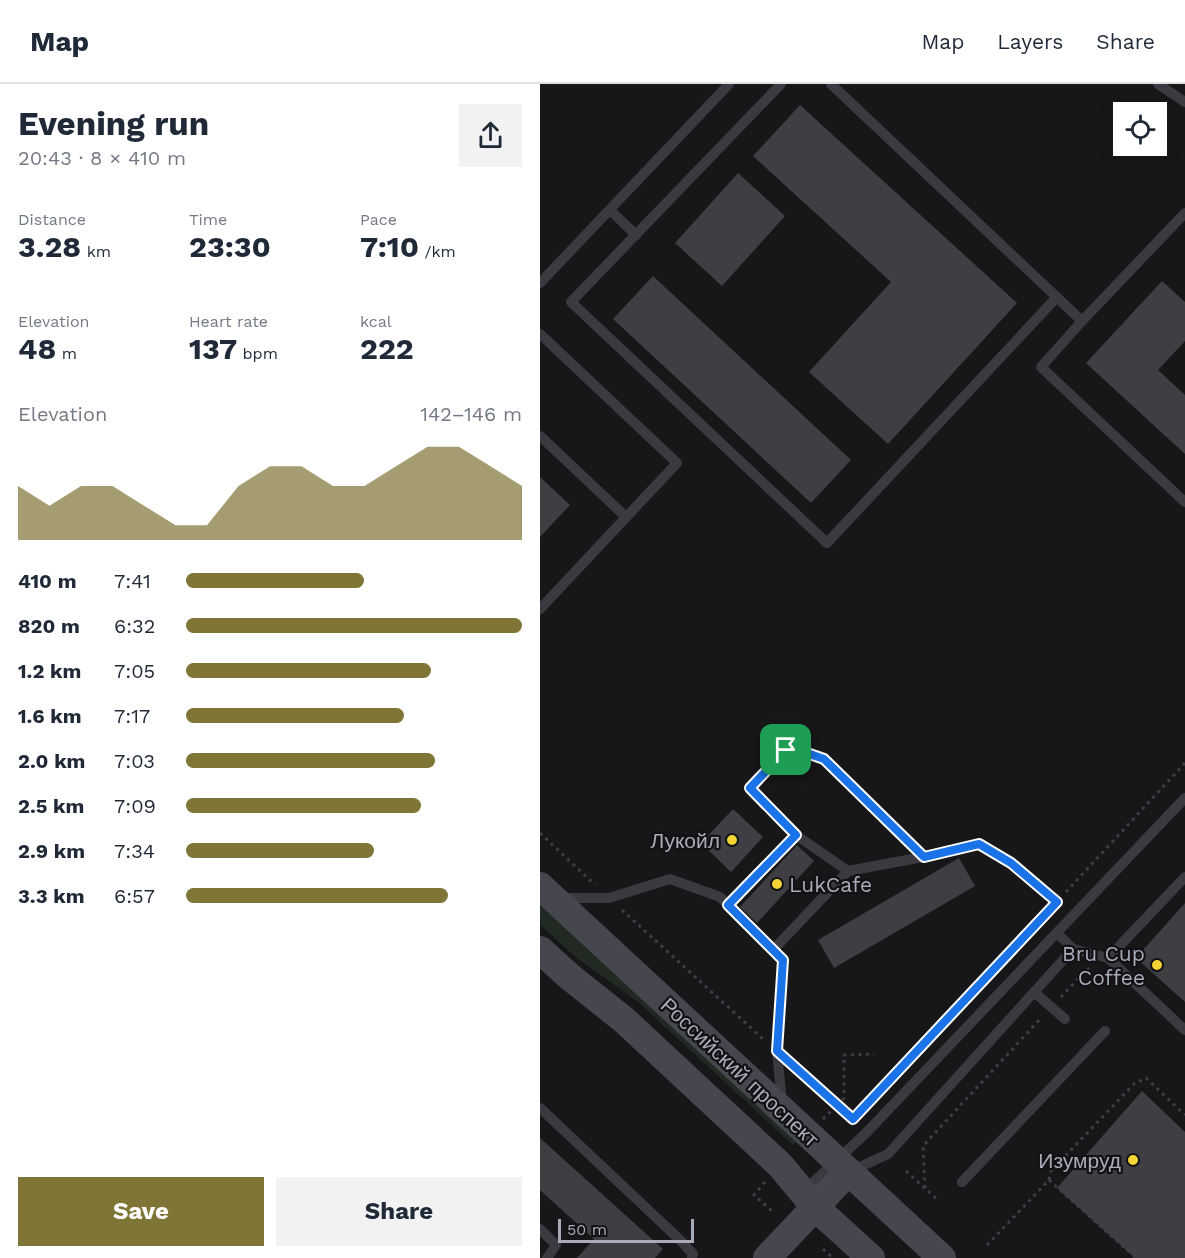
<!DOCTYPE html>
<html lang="en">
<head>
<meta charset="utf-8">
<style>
  body { margin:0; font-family:"Work Sans",sans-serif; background:#f2f2f3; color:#1f2937; height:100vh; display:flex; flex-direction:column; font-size:22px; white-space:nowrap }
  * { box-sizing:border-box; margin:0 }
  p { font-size:20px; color:#747a83 }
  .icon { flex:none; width:33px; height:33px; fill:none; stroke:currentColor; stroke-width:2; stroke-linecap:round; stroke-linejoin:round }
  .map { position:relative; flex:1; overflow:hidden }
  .drawer { display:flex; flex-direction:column; background:#fff; width:540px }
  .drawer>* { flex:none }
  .buttons { position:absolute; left:573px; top:18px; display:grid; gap:12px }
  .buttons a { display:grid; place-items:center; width:54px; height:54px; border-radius:0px; background:#fff; box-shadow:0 3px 15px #0003; font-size:30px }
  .scale { position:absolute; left:18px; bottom:15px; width:136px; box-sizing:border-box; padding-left:6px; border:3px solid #a9abb9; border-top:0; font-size:16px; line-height:21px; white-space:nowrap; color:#a9abb9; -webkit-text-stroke:4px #121214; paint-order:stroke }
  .pin { position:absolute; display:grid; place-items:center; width:51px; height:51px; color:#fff; margin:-26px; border-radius:12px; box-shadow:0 3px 9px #0006 }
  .round { display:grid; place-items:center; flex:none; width:63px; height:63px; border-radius:0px; background:#f2f2f3 }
  .summary { display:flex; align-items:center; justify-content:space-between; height:102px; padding:0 18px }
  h1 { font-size:33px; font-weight:700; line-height:45px }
  .stats { display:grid; grid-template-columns:repeat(3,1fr); gap:9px; height:102px; padding:6px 18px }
  .stats div { display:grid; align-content:center }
  .stats b { font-size:30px; font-weight:700 }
  .stats small { font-size:16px; font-weight:400 }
  .stats p { font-size:16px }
  .chart { height:168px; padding:12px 18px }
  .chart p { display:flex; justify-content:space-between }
  .chart svg { width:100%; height:108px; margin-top:6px; fill:#7f7536; opacity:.7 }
  .action { display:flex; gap:12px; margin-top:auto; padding:12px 18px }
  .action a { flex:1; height:69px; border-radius:0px; background:#7f7536; color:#fff; font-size:24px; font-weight:700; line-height:69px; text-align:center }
  .action a+a { background:#f2f2f3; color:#1f2937 }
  ul { padding:0 18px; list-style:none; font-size:20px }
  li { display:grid; grid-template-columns:96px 72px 1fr; align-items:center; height:45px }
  li i { height:15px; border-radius:8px; background:#7f7536 }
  header { display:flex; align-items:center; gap:36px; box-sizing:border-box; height:84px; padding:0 30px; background:#fff; border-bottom:2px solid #e0e1e3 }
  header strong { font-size:28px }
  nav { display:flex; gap:33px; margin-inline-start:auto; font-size:21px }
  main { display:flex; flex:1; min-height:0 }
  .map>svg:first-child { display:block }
  .green { fill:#212923 }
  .building { fill:#3f3f43 }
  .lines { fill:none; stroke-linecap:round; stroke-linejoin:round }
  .path { stroke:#3e3f45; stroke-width:3; stroke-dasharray:3 4.5; stroke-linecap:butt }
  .lane { stroke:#3a3a40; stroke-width:10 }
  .secondary { stroke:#46474e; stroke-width:28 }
  .route-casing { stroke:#fff; stroke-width:12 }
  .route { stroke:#1a73e8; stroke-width:8 }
  .poi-dot { fill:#f4d334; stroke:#121214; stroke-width:2 }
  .labels { text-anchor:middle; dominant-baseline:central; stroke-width:4.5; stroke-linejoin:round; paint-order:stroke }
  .poi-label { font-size:21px; fill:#a9abb9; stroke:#121214; text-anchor:end }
  .street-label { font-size:21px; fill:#a9abb9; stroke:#121214 }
</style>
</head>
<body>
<header>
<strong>Map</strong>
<nav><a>Map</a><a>Layers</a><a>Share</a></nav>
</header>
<main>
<section class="drawer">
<div class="summary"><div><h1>Evening run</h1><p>20:43 · 8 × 410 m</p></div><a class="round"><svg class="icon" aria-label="share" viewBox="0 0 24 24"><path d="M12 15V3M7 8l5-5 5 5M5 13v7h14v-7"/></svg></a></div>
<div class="stats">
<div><p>Distance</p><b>3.28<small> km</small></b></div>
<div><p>Time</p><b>23:30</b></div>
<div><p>Pace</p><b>7:10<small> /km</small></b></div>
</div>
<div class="stats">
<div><p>Elevation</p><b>48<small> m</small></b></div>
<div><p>Heart rate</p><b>137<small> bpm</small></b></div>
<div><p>kcal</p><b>222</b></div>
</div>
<div class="chart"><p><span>Elevation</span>142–146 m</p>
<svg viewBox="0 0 160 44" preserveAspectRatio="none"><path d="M0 44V22L10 30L20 22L30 22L40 30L50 38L60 38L70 22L80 14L90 14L100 22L110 22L120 14L130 6L140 6L150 14L160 22V44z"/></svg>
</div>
<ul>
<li><b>410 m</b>7:41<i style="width:53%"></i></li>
<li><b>820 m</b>6:32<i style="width:100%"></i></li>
<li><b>1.2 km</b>7:05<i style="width:73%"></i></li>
<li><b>1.6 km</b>7:17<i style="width:65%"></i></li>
<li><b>2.0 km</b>7:03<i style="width:74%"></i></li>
<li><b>2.5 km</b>7:09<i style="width:70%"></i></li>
<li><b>2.9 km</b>7:34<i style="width:56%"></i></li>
<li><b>3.3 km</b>6:57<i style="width:78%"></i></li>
</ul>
<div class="action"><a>Save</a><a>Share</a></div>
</section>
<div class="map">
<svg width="645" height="1174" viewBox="0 0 645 1174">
  <rect width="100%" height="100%" fill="#171719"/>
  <!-- green -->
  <path class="green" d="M0,816l260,238 -7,7 -156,-144 -59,-42 -38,-34z"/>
  <!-- building -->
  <g class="building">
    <path d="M260,21l217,198 -129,141 -79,-72 82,-90 -138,-126z"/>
    <path d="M198,89l47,43 -63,70 -47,-43z"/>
    <path d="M113,192l198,184 -40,43 -198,-184z"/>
    <path d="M622,197l23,21v39l-27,29 27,25v59l-99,-91z"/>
    <path d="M0,393l30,28 -30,32z"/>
    <path d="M193,725l30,28 -32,35 -30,-29z"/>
    <path d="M257,761l17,16 -57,62 -17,-16z"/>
    <path d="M419,774l16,28 -141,82 -16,-28z"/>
    <path d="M645,819v99l-49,-44z"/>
    <path d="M602,1007l43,41v126h-50l-78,-70z"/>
    <path d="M0,1054l123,111 -8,9h-78l17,-19 -54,-49z"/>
  </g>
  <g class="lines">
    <!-- path -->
    <g class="path">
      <path d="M0,749l55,52"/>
      <path d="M526,808l119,-129"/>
      <path d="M82,826l141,129"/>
      <path d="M521,913l24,-26 5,-3"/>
      <path d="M252,981l45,40 7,-7v-43l30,-1"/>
      <path d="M283,1035l14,-14 19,16"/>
      <path d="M313,1035l195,-206"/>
      <path d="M366,1087l33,30"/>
      <path d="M509,1096l87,78"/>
      <path d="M225,1098l-11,13 20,18"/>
      <path d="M385,1104l-2,-42 119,-129"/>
      <path d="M447,1161l62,-65 2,-9 83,-87 12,-6 39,37"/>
      <path d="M283,1165l10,9"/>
    </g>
    <!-- lane -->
    <g class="lane">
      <path d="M241,0l-210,218 256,241 230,-246"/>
      <path d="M291,0l251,237"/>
      <path d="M618,0l27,18"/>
      <path d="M70,126l26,25"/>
      <path d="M645,129l-103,108 -41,46 144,135"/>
      <path d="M0,199l189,-199"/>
      <path d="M0,250l137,129 -137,146"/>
      <path d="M0,352l86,81"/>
      <path d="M256,751l-46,-47 36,-38 18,2 19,7 101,98"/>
      <path d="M21,814h48l61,-19 50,18 63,63 -6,91 5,52"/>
      <path d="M188,821l68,-70 52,36"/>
      <path d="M517,849l16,16"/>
      <path d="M233,866l75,-79 91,-17 40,-10 32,19 46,39"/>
      <path d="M568,874l77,72"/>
      <path d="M494,908l31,27"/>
      <path d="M0,1024l140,132 13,14 -1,4"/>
      <path d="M311,1087l37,-17 185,-205 35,9 77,-81"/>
      <path d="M422,1098l143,-151"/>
      <path d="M263,1108l64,-60 318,-334"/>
      <path d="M0,1145l16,16 -9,13"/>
    </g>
    <!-- secondary -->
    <g class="secondary">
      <path d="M0,802l402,372"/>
      <path d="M0,866l30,27 54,43 156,145 35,42 56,51"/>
      <path d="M227,1174l81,-86"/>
    </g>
  </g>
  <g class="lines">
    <defs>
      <path id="route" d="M246,666l18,2 20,7 100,98 55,-13 32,19 46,39 -204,217 -76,-68 6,-91 -55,-55 68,-70 -46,-47z"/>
    </defs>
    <!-- route casing -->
    <use href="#route" class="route-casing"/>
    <!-- route -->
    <use href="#route" class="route"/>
  </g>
  <!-- markers -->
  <g class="poi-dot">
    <circle cx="192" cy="756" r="6"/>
    <circle cx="237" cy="800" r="6"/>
    <circle cx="617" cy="881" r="6"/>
    <circle cx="593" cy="1076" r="6"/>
  </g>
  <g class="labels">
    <!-- poi labels -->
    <g class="poi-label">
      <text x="180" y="756">Лукойл</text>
      <text x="249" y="800" text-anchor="start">LukCafe</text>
      <text x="605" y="869">Bru Cup<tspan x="605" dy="24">Coffee</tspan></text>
      <text x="581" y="1076">Изумруд</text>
    </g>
    <!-- street labels -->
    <g class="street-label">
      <text transform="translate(200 988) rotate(43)">Российский проспект</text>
    </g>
  </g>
</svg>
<div class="buttons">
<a><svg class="icon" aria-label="locate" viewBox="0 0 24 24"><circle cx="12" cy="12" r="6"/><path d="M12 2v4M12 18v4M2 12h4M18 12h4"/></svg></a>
</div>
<div class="scale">50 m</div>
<div class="pin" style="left:246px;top:666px;background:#1e9e55"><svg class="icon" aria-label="arrive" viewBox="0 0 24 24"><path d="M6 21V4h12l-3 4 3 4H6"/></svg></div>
</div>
</main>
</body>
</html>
